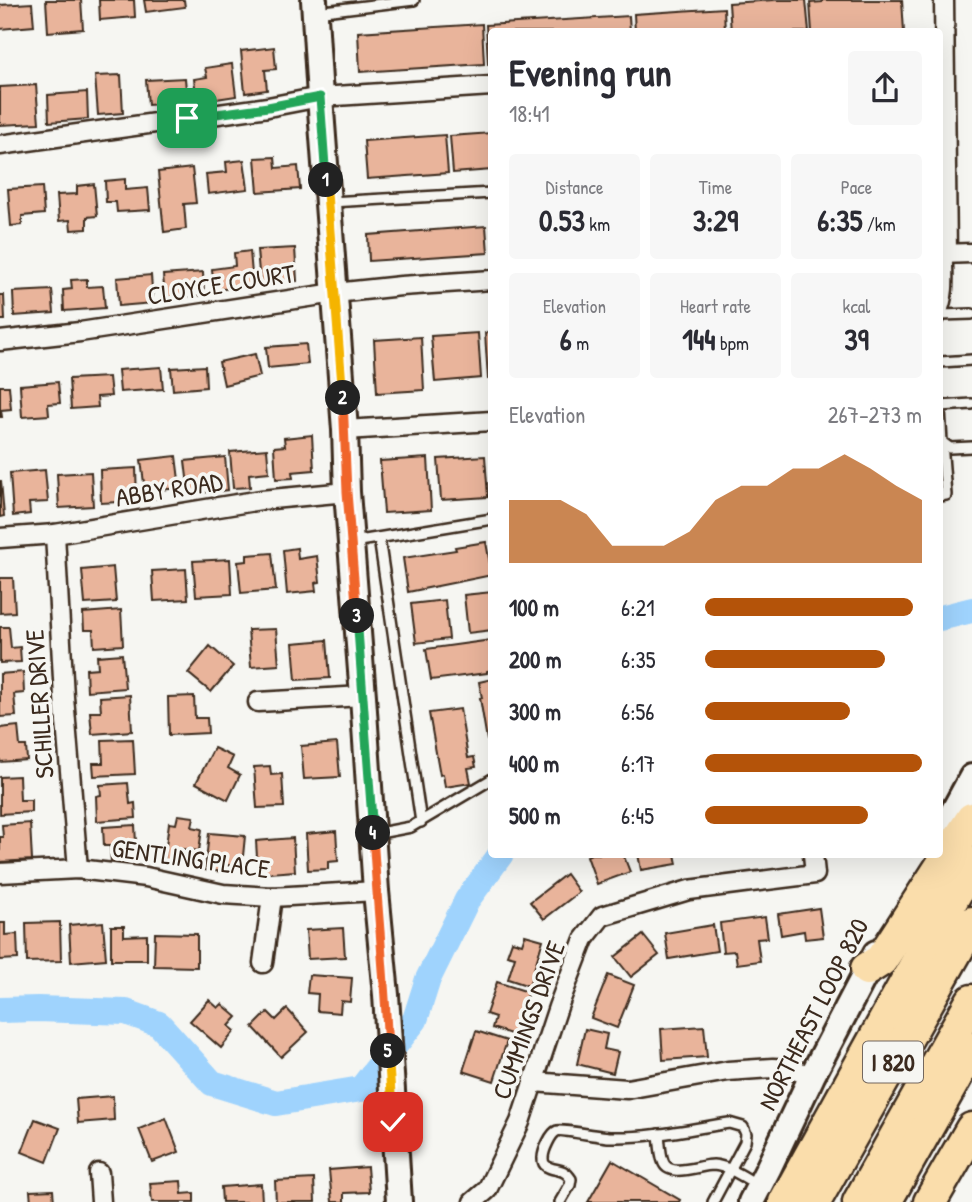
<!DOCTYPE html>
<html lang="en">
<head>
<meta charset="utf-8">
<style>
  body { margin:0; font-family:"Patrick Hand",sans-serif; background:#f7f7f7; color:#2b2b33; height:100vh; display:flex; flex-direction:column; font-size:26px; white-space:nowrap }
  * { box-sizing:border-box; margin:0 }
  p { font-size:23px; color:#7c7c81 }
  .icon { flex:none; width:38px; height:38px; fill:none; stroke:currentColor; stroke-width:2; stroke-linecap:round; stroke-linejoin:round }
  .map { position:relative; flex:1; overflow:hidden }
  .drawer { position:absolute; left:488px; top:28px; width:455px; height:830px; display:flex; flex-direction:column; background:#fff; border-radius:7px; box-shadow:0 7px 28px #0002 }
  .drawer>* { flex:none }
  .pin { position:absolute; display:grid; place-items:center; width:60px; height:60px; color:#fff; margin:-30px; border-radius:14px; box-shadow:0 4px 10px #0006 }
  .km { position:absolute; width:35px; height:35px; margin:-18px; border-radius:50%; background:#222; color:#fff; font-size:19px; line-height:35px; text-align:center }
  .round { display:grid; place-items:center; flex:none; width:74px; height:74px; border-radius:7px; background:#f7f7f7 }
  .overview { display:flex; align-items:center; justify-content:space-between; height:119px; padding:0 21px }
  h1 { font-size:38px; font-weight:800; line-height:52px }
  .metrics { display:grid; grid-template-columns:repeat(3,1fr); gap:10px; height:119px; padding:7px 21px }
  .metrics div { display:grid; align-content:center; border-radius:7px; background:#f7f7f7; text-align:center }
  .metrics b { font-size:30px; font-weight:800 }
  .metrics small { font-size:19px; font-weight:400 }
  .metrics p { font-size:19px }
  .chart { height:196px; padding:14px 21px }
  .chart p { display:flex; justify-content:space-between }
  .chart svg { width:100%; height:126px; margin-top:7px; fill:#b45309; opacity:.7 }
  ul { padding:0 21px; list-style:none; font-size:23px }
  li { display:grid; grid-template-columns:112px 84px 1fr; align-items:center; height:52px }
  li i { height:18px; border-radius:9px; background:#b45309 }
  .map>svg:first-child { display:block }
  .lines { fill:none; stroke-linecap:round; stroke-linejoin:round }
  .river { stroke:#9fd3fd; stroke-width:26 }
  .building { fill:#e9b49b; stroke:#3b2a1e; stroke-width:2 }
  .lane-casing { stroke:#3b2a1e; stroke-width:14 }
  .street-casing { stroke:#3b2a1e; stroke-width:23 }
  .secondary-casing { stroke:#3b2a1e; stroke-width:30 }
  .highway-casing { stroke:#3b2a1e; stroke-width:37 }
  .lane { stroke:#f6f6f2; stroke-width:9 }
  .street { stroke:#f6f6f2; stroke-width:18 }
  .secondary { stroke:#f6f6f2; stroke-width:24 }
  .highway { stroke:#faddab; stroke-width:32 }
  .split-1-casing { stroke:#fff; stroke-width:14 }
  .split-2-casing { stroke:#fff; stroke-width:14 }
  .split-3-casing { stroke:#fff; stroke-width:14 }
  .split-4-casing { stroke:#fff; stroke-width:14 }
  .split-5-casing { stroke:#fff; stroke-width:14 }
  .split-6-casing { stroke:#fff; stroke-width:14 }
  .split-1 { stroke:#22a559; stroke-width:9 }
  .split-2 { stroke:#f5b400; stroke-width:9 }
  .split-3 { stroke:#f0652b; stroke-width:9 }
  .split-4 { stroke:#22a559; stroke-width:9 }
  .split-5 { stroke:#f0652b; stroke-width:9 }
  .split-6 { stroke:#f5b400; stroke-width:9 }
  .labels { text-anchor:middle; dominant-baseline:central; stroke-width:7; stroke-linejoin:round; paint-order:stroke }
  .shield { fill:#f6f6f2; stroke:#73675e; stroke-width:2 }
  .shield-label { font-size:24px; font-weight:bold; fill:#3b2a1e }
  .street-label { font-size:26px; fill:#3b2a1e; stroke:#f6f6f2 }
</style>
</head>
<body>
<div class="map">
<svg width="972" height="1202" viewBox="0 0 972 1202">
  <rect width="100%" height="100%" fill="#f6f6f2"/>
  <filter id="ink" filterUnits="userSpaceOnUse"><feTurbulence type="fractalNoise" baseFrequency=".0143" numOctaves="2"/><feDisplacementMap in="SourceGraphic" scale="14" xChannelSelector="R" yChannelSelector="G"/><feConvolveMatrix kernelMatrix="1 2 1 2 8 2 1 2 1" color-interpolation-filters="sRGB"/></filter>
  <g filter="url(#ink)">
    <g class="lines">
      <!-- river -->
      <g class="river">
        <path d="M940,618l32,-8"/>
        <path d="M0,1010l38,-1 88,3 33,12 53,59 64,20 85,-14 54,-69 13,-41 39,-79 34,-46"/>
      </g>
    </g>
    <!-- building -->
    <g class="building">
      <path d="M46,0h35l2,29 -35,3z"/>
      <path d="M99,0h35l1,17 -35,3z"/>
      <path d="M144,0h40l1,7 -39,5z"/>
      <path d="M775,0h31l3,32h-78l-2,-29z"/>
      <path d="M822,0h80l2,32h-92l-2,-29 12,-1z"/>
      <path d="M32,3l2,23 -34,3v-24z"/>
      <path d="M724,8l1,24h-90l-1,-18z"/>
      <path d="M629,16l1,16h-138v32h-4l-2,-39z"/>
      <path d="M482,24l2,40 -124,8 -2,-40z"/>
      <path d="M274,47l2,22 -11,1 2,20 -22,3 -4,-42z"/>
      <path d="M232,64l4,32 -39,6 -3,-23 13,-2 -2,-9z"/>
      <path d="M121,75l2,38 -25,2 -3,-39z"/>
      <path d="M185,78l2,24 -39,3 -2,-25z"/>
      <path d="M36,85l3,38 -39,2v-38z"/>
      <path d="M87,92l1,27 -39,3 -1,-27z"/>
      <path d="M492,133v37l-39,3 -3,-37z"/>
      <path d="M445,135l3,38 -81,6 -3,-38z"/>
      <path d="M275,157l1,11 22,-2 2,23 -42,3 -3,-34z"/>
      <path d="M244,160l4,29 -40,5 -2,-20 21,-2 -1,-10z"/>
      <path d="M192,168l4,35 -12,1 2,25 -22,3 -6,-60z"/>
      <path d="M125,179v11l23,-2 2,22 -33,2 -1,-10h-10l-1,-21z"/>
      <path d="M94,184l3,32 -10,1v12l-16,1 -1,-10 -11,1 -2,-26 20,-1v-8z"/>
      <path d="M42,187l2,27 -22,2v9l-11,1 -3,-37z"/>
      <path d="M486,226l2,27 -119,8 -1,-26z"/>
      <path d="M295,248l2,33 -37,2 -3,-33z"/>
      <path d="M250,251l3,35 -39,4 -2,-21 23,-3 -1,-13z"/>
      <path d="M203,272l1,23 -39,3 -2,-23z"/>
      <path d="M151,275l2,28 -34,3 -2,-28z"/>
      <path d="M87,279v8l16,-1 2,22 -41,3 -1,-21 9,-1 -1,-9z"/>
      <path d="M52,290l2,23 -40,3 -1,-24z"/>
      <path d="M0,295h4l1,25h-5z"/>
      <path d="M492,332v47h-4l-3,-46z"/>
      <path d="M478,333l3,45 -46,4 -4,-46z"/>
      <path d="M421,337l3,53 -47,3 -3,-53z"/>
      <path d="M306,344l2,20 -40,4 -2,-21z"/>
      <path d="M255,354l5,22 -36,9 -5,-23z"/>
      <path d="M205,366l1,21 -33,3 -2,-22z"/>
      <path d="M161,367l2,22 -43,3 -2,-22z"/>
      <path d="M109,377l2,19 -14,1 1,10 -27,2 -2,-30z"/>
      <path d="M58,382l2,21 -12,1 1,11 -27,2 -2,-32z"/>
      <path d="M0,386h9l2,23 -10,1 1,7h-2z"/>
      <path d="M312,435l2,35 -22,2 1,6 -17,1 -2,-32 11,-1 -1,-8z"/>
      <path d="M267,449l2,23 -20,2 1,13 -17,1 -3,-36z"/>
      <path d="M176,456l4,32 -22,2 1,8 -13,1 -5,-39z"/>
      <path d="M485,456l3,41 -47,3 -3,-41z"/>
      <path d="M225,457l3,33 -39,4 -4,-33z"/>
      <path d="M428,458l3,52 -47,3 -4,-52z"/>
      <path d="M136,468l1,33 -36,2 -1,-33z"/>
      <path d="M45,470l3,32 -19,1 1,11 -17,2 -3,-43z"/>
      <path d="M91,472l2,34 -34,2 -2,-34z"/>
      <path d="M0,481h1l3,35 -4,1z"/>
      <path d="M486,542l6,33 -84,17 -5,-34 53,-8 -1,-3z"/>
      <path d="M297,548l1,11 19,-3 3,26 -5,1 1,8 -29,3 -4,-44z"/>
      <path d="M272,553l4,37 -35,3 -3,-31 9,-1v-6z"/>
      <path d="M230,559l2,35 -36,2 -3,-35z"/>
      <path d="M113,567l3,35 -31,2 -3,-34z"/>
      <path d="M186,569l2,30 -34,2 -2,-30z"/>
      <path d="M0,578h13l2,34 -15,1z"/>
      <path d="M492,592v38l-24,3 -4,-38z"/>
      <path d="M445,600l4,39 -33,4 -5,-39z"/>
      <path d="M121,610l2,35 -29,2 -1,-17h-9l-1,-17z"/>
      <path d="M0,627h9l2,21 9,-1 1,15 -21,1z"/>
      <path d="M276,629l3,36 -28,2 -3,-37z"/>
      <path d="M327,640l3,38 -34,2 -3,-37z"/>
      <path d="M492,640v30l-5,1v2l-56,7 -5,-31z"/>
      <path d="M210,646l23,20 -22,26 -23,-19z"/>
      <path d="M122,654l3,34 -38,3 -1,-22 12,-1 -1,-12z"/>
      <path d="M23,672l1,21 -10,1 2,22 -16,1v-43z"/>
      <path d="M492,679v77h-1l-2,-16h-2l-7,-42h2l-3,-16z"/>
      <path d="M130,695l2,36 -40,3 -2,-22h11l-1,-15z"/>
      <path d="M194,696l1,22h12l1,15 -39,2 -1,-38z"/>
      <path d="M460,709l8,49 6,-1 2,10 -8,1 3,15 -26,4 -2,-13 -3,1 -11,-62z"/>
      <path d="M18,726l2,20h6l1,14 -27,2v-34z"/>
      <path d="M133,739l2,35 -41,2 -1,-13h10l-1,-23z"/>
      <path d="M337,743l3,34 -36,2 -3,-33z"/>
      <path d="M214,748l19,9 -5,11 12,7 -12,25 -32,-17z"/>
      <path d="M270,766l1,9 11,-1 2,33 -27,1 -3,-41z"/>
      <path d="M19,776l1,24h11v12l-31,2v-37z"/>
      <path d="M128,783l2,21 5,-1 1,15 -39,3 -1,-25 5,-1 -1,-10z"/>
      <path d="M178,815l16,2 -2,10 10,2 -3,22 -16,-2 -2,14 -17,-2 5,-38 7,1z"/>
      <path d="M30,823l2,37 -32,2v-25h3l-1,-12z"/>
      <path d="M135,825l2,36 -26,2 -1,-17h-6l-1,-19z"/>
      <path d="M336,831l2,30 -10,1v7l-20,1 -2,-36z"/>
      <path d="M209,833l36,3 -3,30 -16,-1 -1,7 -20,-2z"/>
      <path d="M293,838l2,33 -37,3 -2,-33z"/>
      <path d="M591,854h32l7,18 -33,12 -10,-28z"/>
      <path d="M638,854h37l2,10 -36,6z"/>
      <path d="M566,874l13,18 -35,27 -14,-17z"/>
      <path d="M819,908l4,29 -18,2 -1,-8 -23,4 -3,-21z"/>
      <path d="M765,917l3,21 -11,1 3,22 -23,3 -2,-13 -12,1 -3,-29z"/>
      <path d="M60,922l1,39 -34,1 -1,-39z"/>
      <path d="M103,922l3,37 -35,3 -2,-37z"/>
      <path d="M0,923h5v12l12,-1 1,25 -18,1z"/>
      <path d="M713,925l4,26 -48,8 -4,-26z"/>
      <path d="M111,926h13v10l23,-1v25h-36z"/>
      <path d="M343,928l2,29 -37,2 -2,-29z"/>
      <path d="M155,933l42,1v33l-43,-1z"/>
      <path d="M525,935l18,5 -14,46 -21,-7 7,-22 -8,-2 5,-14 10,3z"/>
      <path d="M643,935l16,20 -28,22 -16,-20z"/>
      <path d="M309,975l43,3 -2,24 -9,-1 -1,12 -23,-2 1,-17 -11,-1z"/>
      <path d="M608,975l26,10 -17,43 -26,-10z"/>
      <path d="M497,982l31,10 -14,43 -22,-7 3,-11 -9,-3z"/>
      <path d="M209,1000l9,8 4,-4 15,13 -8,9 6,5 -14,17 -31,-27z"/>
      <path d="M287,1009l21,23 -27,25 -28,-30 15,-15 8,8z"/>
      <path d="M704,1026l3,31 -44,3 -2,-31z"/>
      <path d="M585,1029l22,5 -3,15 14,3 -5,21 -36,-9z"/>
      <path d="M476,1031l31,10 -13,40 -31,-10z"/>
      <path d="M113,1096l1,24 -36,3 -2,-24z"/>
      <path d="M166,1118l13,34 -27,10 -13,-33z"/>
      <path d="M35,1119l25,9 -13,34 -25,-10z"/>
      <path d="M612,1160l68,40 -1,2h-91z"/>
      <path d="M367,1167l2,25 -25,1v9h-12l-3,-32z"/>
      <path d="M314,1179l1,23h-39l-1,-21z"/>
      <path d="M181,1181l1,13 12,-1v9h-42l-2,-19z"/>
      <path d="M261,1184l1,18h-40l-1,-15z"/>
      <path d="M53,1190l1,12h-23l-1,-11z"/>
    </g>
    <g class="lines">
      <defs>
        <g id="lane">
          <path d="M316,12l98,-12"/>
          <path d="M330,202l162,-9"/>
          <path d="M941,315l31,-1"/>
          <path d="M940,318c10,-22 8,-40 7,-64"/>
          <path d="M940,362l32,-2"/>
          <path d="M940,406l32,-2"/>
          <path d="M940,409l2,33 8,6 22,-1"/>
          <path d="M940,496l6,-1 -4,-53"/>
          <path d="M379,538l42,284"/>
          <path d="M353,542l139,-23"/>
          <path d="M374,834l37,-7 81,-48"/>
          <path d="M659,1134c1,8 1,19 4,27 5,18 36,4 50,4 16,1 32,13 45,20"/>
          <path d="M560,1202l10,-17 1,-6c-3,-4 -3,-5 -7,-7 -7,-4 -22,-2 -21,-14 0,-7 8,-25 14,-27 4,-2 44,6 54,6 39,1 79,-8 118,-14l14,4 3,7 -1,8 -32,60"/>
        </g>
        <g id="street">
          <path d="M944,0l3,254"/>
          <path d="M0,145l268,-38 52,-10 172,-11"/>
          <path d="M940,254l32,-1"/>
          <path d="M0,341l80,-9 255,-39 66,-7 91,-6"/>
          <path d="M345,430l147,-9"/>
          <path d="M55,534l9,163 14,172"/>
          <path d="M0,538l55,-4 206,-34 86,-8"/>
          <path d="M258,702l105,-6"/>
          <path d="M0,873l78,-4 68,8 77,17 49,3 104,-6"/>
          <path d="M263,963l9,-66"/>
          <path d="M533,1082l94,7 101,-18 45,-3 18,1 21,7"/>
          <path d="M99,1173l2,29"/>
          <path d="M473,1202l14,-12 33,-68 38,-115 26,-68 18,-23 87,-26 126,-16 -2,-20"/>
        </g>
        <g id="secondary">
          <path d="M314,0l6,97 25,333 2,62 16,204 13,195 10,104 13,207"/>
          <path d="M940,836l32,-59"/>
          <path d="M751,1202l17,-33 44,-93 64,-123"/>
        </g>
        <g id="highway">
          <path d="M867,969l14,-9 91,-141"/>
          <path d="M785,1202l187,-339"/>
          <path d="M814,1202l158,-279"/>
          <path d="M859,1202l113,-201"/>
          <path d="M885,1202l87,-154"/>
          <path d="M930,1202l42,-73"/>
        </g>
      </defs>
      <!-- lane casing -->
      <use href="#lane" class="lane-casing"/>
      <!-- street casing -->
      <use href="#street" class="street-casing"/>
      <!-- secondary casing -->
      <use href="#secondary" class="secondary-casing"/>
      <!-- highway casing -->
      <use href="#highway" class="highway-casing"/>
      <!-- lane -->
      <use href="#lane" class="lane"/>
      <!-- street -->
      <use href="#street" class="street"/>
      <!-- secondary -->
      <use href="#secondary" class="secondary"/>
      <!-- highway -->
      <use href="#highway" class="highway"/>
    </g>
  </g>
  <g class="lines" filter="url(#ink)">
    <defs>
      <path id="split-1" d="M187,118l81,-11 52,-10 6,83"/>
      <path id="split-2" d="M326,180l17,218"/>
      <path id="split-3" d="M343,398l4,94 10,124"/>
      <path id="split-4" d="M357,616l16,217"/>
      <path id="split-5" d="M373,833c4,73 12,145 15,218"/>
      <path id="split-6" d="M388,1051l5,71"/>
    </defs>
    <!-- split-1 casing -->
    <use href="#split-1" class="split-1-casing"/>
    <!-- split-2 casing -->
    <use href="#split-2" class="split-2-casing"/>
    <!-- split-3 casing -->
    <use href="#split-3" class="split-3-casing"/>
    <!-- split-4 casing -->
    <use href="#split-4" class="split-4-casing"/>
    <!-- split-5 casing -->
    <use href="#split-5" class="split-5-casing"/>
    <!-- split-6 casing -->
    <use href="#split-6" class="split-6-casing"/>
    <!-- split-1 -->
    <use href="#split-1" class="split-1"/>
    <!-- split-2 -->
    <use href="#split-2" class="split-2"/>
    <!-- split-3 -->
    <use href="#split-3" class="split-3"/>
    <!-- split-4 -->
    <use href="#split-4" class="split-4"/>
    <!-- split-5 -->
    <use href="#split-5" class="split-5"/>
    <!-- split-6 -->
    <use href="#split-6" class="split-6"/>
  </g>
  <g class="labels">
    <!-- shield labels -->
    <rect class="shield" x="863" y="1041.5" width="60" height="41" rx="5"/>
    <g class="shield-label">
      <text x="893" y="1062">I 820</text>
    </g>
    <!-- street labels -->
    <g class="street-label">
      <text transform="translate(221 284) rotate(-9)">CLOYCE COURT</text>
      <text transform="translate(169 489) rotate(-9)">ABBY ROAD</text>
      <text transform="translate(39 704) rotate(-94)">SCHILLER DRIVE</text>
      <text transform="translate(191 858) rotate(8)">GENTLING PLACE</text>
      <text transform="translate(813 1014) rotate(-63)">NORTHEAST LOOP 820</text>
      <text transform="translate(528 1020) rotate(-70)">CUMMINGS DRIVE</text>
    </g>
  </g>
</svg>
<div class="pin" style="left:187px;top:118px;background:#1e9e55"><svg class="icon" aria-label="arrive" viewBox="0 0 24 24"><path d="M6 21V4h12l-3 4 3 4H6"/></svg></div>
<div class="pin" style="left:393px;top:1122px;background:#d93025"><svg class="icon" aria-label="check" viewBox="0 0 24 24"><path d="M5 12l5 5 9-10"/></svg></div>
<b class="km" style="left:326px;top:180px">1</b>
<b class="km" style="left:343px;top:398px">2</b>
<b class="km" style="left:357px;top:616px">3</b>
<b class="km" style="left:373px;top:833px">4</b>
<b class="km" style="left:388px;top:1051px">5</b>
<section class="drawer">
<div class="overview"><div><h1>Evening run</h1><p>18:41</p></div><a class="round"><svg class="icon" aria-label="share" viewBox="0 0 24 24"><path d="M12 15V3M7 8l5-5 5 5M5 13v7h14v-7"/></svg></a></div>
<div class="metrics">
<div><p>Distance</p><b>0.53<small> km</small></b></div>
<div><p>Time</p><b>3:29</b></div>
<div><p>Pace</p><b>6:35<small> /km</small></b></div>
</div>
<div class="metrics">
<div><p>Elevation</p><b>6<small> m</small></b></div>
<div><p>Heart rate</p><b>144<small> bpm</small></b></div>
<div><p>kcal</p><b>39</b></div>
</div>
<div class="chart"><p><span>Elevation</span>267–273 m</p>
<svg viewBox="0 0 160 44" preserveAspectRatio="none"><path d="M0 44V22L10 22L20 22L30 27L40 38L50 38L60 38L70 33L80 22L90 17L100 17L110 11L120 11L130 6L140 11L150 17L160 22V44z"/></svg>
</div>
<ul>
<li><b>100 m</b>6:21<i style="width:96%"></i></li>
<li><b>200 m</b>6:35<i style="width:83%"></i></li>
<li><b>300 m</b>6:56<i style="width:67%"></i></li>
<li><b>400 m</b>6:17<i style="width:100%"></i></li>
<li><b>500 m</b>6:45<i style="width:75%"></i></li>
</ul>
</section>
</div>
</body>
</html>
